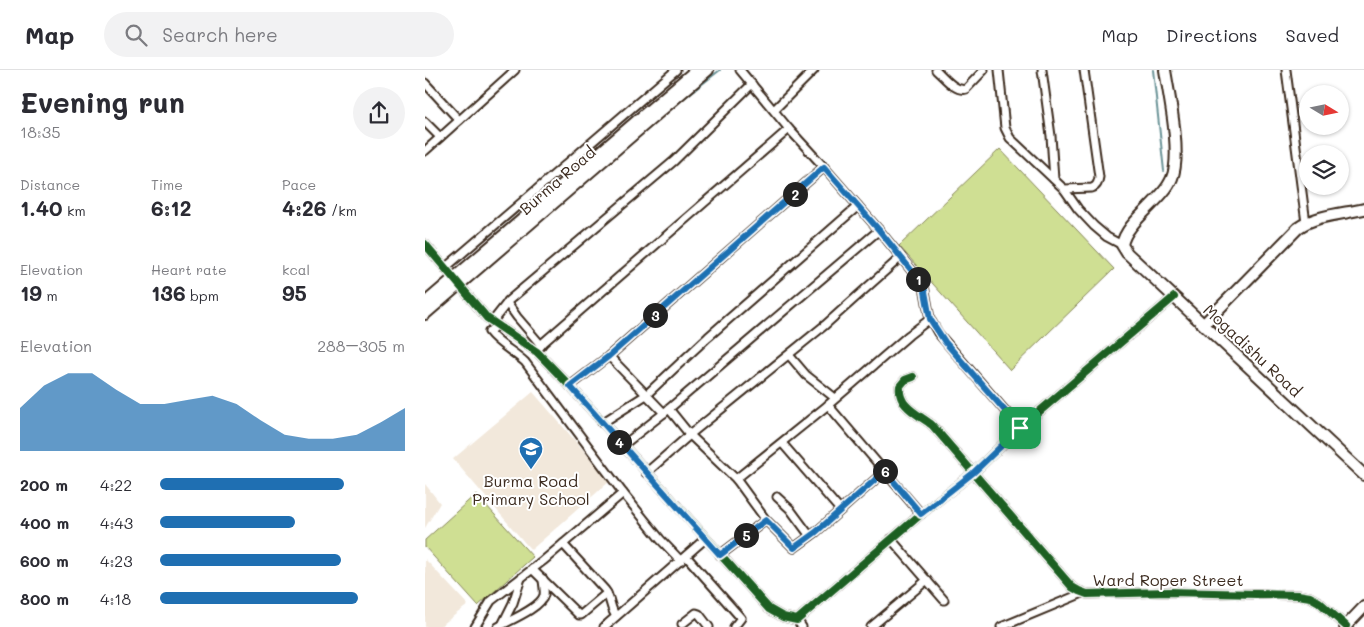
<!DOCTYPE html>
<html lang="en">
<head>
<meta charset="utf-8">
<style>
  body { margin:0; font-family:Mali,sans-serif; background:#f2f2f3; color:#2b2b33; height:100vh; display:flex; flex-direction:column; font-size:19px; white-space:nowrap }
  * { box-sizing:border-box; margin:0 }
  p { font-size:16px; color:#7c7c81 }
  .icon { flex:none; width:28px; height:28px; fill:none; stroke:currentColor; stroke-width:2; stroke-linecap:round; stroke-linejoin:round }
  .map { position:relative; flex:1; overflow:hidden }
  .side { display:flex; flex-direction:column; background:#fff; width:425px }
  .side>* { flex:none }
  .needle { width:32px; rotate:100deg }
  .buttons { position:absolute; left:874px; top:15px; display:grid; gap:10px }
  .buttons a { display:grid; place-items:center; width:50px; height:50px; border-radius:50%; background:#fff; box-shadow:0 1px 4px #0004; font-size:25px }
  .pin { position:absolute; display:grid; place-items:center; width:42px; height:42px; color:#fff; margin:-21px; border-radius:10px; box-shadow:0 2px 8px #0006 }
  .km { position:absolute; width:25px; height:25px; margin:-12px; border-radius:50%; background:#222; color:#fff; font-size:14px; line-height:25px; text-align:center }
  .round { display:grid; place-items:center; flex:none; width:52px; height:52px; border-radius:26px; background:#f2f2f3 }
  .headline { display:flex; align-items:center; justify-content:space-between; height:85px; padding:0 20px }
  h1 { font-size:28px; font-weight:700; line-height:38px }
  .metrics { display:grid; grid-template-columns:repeat(3,1fr); gap:8px; height:85px; padding:5px 20px }
  .metrics div { display:grid; align-content:center }
  .metrics b { font-size:21px; font-weight:700 }
  .metrics small { font-size:14px; font-weight:400 }
  .metrics p { font-size:14px }
  .chart { height:140px; padding:10px 20px }
  .chart p { display:flex; justify-content:space-between }
  .chart svg { width:100%; height:90px; margin-top:5px; fill:#1f6fb2; opacity:.7 }
  ul { padding:0 20px; list-style:none; font-size:16px }
  li { display:grid; grid-template-columns:80px 60px 1fr; align-items:center; height:38px }
  li i { height:12px; border-radius:6px; background:#1f6fb2 }
  header { display:flex; align-items:center; gap:30px; box-sizing:border-box; height:70px; padding:0 25px; background:#fff; border-bottom:1px solid #e1e1e2 }
  header strong { font-size:24px }
  nav { display:flex; gap:28px; margin-inline-start:auto; font-size:18px }
  .search { width:350px; height:45px; background:#f2f2f3; display:flex; align-items:center; gap:12px; box-sizing:border-box; padding:0 18px; border-radius:28px; color:#7c7c81; font-size:19px }
  main { display:flex; flex:1; min-height:0 }
  .map>svg:first-child { display:block }
  .built { fill:#f2e8db }
  .green { fill:#cfdf93; stroke:#858458 }
  .lines { fill:none; stroke-linecap:round; stroke-linejoin:round }
  .stream { stroke:#6a9397; stroke-width:2 }
  .street-casing { stroke:#3b2a1e; stroke-width:11 }
  .secondary-casing { stroke:#3b2a1e; stroke-width:14 }
  .street { stroke:#fff; stroke-width:7 }
  .secondary { stroke:#fff; stroke-width:10 }
  .cycleway-casing { stroke:#fff; stroke-width:11 }
  .cycleway { stroke:#1b5e20; stroke-width:8 }
  .route-casing { stroke:#fff; stroke-width:10 }
  .route { stroke:#1f6fb2; stroke-width:6 }
  .labels { text-anchor:middle; dominant-baseline:central; stroke-width:4; stroke-linejoin:round; paint-order:stroke }
  .street-label { font-size:16px; fill:#3b2a1e; stroke:#fff }
  .poi-label { font-size:16px; fill:#3b2a1e; stroke:#fff }
</style>
</head>
<body>
<header>
<strong>Map</strong>
<div class="search"><svg class="icon" aria-label="search" viewBox="0 0 24 24"><circle cx="10" cy="10" r="6"/><path d="M15 15l6 6"/></svg>Search here</div>
<nav><a>Map</a><a>Directions</a><a>Saved</a></nav>
</header>
<main>
<section class="side">
<div class="headline"><div><h1>Evening run</h1><p>18:35</p></div><a class="round"><svg class="icon" aria-label="share" viewBox="0 0 24 24"><path d="M12 15V3M7 8l5-5 5 5M5 13v7h14v-7"/></svg></a></div>
<div class="metrics">
<div><p>Distance</p><b>1.40<small> km</small></b></div>
<div><p>Time</p><b>6:12</b></div>
<div><p>Pace</p><b>4:26<small> /km</small></b></div>
</div>
<div class="metrics">
<div><p>Elevation</p><b>19<small> m</small></b></div>
<div><p>Heart rate</p><b>136<small> bpm</small></b></div>
<div><p>kcal</p><b>95</b></div>
</div>
<div class="chart"><p><span>Elevation</span>288–305 m</p>
<svg viewBox="0 0 160 44" preserveAspectRatio="none"><path d="M0 44V23L10 12L20 6L30 6L40 14L50 21L60 21L70 19L80 17L90 21L100 29L110 36L120 38L130 38L140 36L150 30L160 23V44z"/></svg>
</div>
<ul>
<li><b>200 m</b>4:22<i style="width:75%"></i></li>
<li><b>400 m</b>4:43<i style="width:55%"></i></li>
<li><b>600 m</b>4:23<i style="width:74%"></i></li>
<li><b>800 m</b>4:18<i style="width:81%"></i></li>
</ul>
</section>
<div class="map">
<svg width="939" height="557" viewBox="0 0 939 557">
  <rect width="100%" height="100%" fill="#fff"/>
  <filter id="ink" filterUnits="userSpaceOnUse"><feTurbulence type="fractalNoise" baseFrequency=".02" numOctaves="2"/><feDisplacementMap in="SourceGraphic" scale="10" xChannelSelector="R" yChannelSelector="G"/><feConvolveMatrix kernelMatrix="1 2 1 2 8 2 1 2 1" color-interpolation-filters="sRGB"/></filter>
  <g filter="url(#ink)">
    <!-- built -->
    <g class="built">
      <path d="M108,322l77,89 -79,69 -78,-91z"/>
      <path d="M0,414l15,19 -15,25z"/>
      <path d="M0,489l43,46 -29,22h-14z"/>
    </g>
    <!-- green -->
    <g class="green">
      <path d="M575,79l114,120 -104,101 -111,-124z"/>
      <path d="M51,424l57,63 -55,49 -53,-59v-7z"/>
    </g>
    <g class="lines">
      <!-- stream -->
      <g class="stream">
        <path d="M728,0l11,101"/>
        <path d="M253,33l42,-33"/>
      </g>
      <defs>
        <g id="street">
          <path d="M315,0l49,59 35,38 55,63 45,56 6,33 8,14 82,95"/>
          <path d="M511,0c8,7 19,22 30,19l18,-19"/>
          <path d="M574,0l6,58 5,10 54,51 14,20 16,17 13,11 15,8"/>
          <path d="M617,0l9,66 3,43"/>
          <path d="M861,0l20,153"/>
          <path d="M0,13l34,37"/>
          <path d="M349,40l40,-40"/>
          <path d="M0,52l15,15"/>
          <path d="M0,81l90,-81"/>
          <path d="M639,119l28,-1c5,-2 6,-5 7,-11l-15,-107"/>
          <path d="M0,174l62,74 50,34 33,34 199,223 14,8 14,3 124,-106 52,-41 47,-45 154,-131"/>
          <path d="M20,198l231,-198"/>
          <path d="M67,252l15,-19"/>
          <path d="M116,275l-24,-28 -10,-14 1,-2 166,-140 78,-77"/>
          <path d="M114,278l5,-6 245,-213"/>
          <path d="M364,285l17,20 29,23"/>
          <path d="M184,286l55,57"/>
          <path d="M488,307l-8,3 -5,6c-3,21 20,29 32,39l140,162 7,4 8,3 83,-2 128,3 12,2 9,5 27,24"/>
          <path d="M145,316l39,-30 215,-189"/>
          <path d="M403,335l93,109"/>
          <path d="M244,339l21,26 46,44 30,41 28,28 22,-16 69,-61"/>
          <path d="M177,353l44,-28 62,-58 150,-131"/>
          <path d="M357,373l58,67"/>
          <path d="M197,376l42,-33 215,-183"/>
          <path d="M221,403l47,-41 132,-107 76,-68"/>
          <path d="M311,409l92,-74 81,-70 21,-16"/>
          <path d="M198,423l37,46 21,22"/>
          <path d="M352,427l13,12 20,27"/>
          <path d="M466,469l53,61"/>
          <path d="M138,474l42,46c6,8 5,19 11,26"/>
          <path d="M295,485l46,-35"/>
          <path d="M261,486l55,62 -7,9"/>
          <path d="M107,499l47,46h2l26,-22"/>
          <path d="M372,550l5,7"/>
          <path d="M78,553l10,-20 8,-25"/>
          <path d="M257,554l14,-11 3,1 10,13"/>
          <path d="M50,557l16,-26 52,-40 80,-68 -98,-131c-12,-11 -27,-18 -36,-30l7,-7"/>
          <path d="M73,557c10,-6 43,-19 46,-32 1,-5 -1,-11 -1,-16"/>
          <path d="M179,557l101,-88"/>
          <path d="M446,557l56,-47"/>
          <path d="M576,557l82,-34"/>
        </g>
        <g id="secondary">
          <path d="M740,0c4,26 17,84 7,108 -9,23 -46,43 -50,67l5,8 237,222"/>
          <path d="M0,233l271,-233"/>
          <path d="M0,244l283,-244"/>
          <path d="M779,254l94,-96c18,-13 45,-14 66,-19"/>
          <path d="M920,557l19,-20"/>
        </g>
      </defs>
      <!-- street casing -->
      <use href="#street" class="street-casing"/>
      <!-- secondary casing -->
      <use href="#secondary" class="secondary-casing"/>
      <!-- street -->
      <use href="#street" class="street"/>
      <!-- secondary -->
      <use href="#secondary" class="secondary"/>
      <defs>
        <g id="cycleway">
          <path d="M0,174l62,74 50,34 33,34 199,223 14,8 14,3 124,-106 52,-41 47,-45 154,-131"/>
          <path d="M488,307l-8,3 -5,6c-3,21 20,29 32,39l140,162 7,4 8,3 83,-2 128,3 12,2 9,5 27,24"/>
        </g>
      </defs>
      <!-- cycleway casing -->
      <use href="#cycleway" class="cycleway-casing"/>
      <!-- cycleway -->
      <use href="#cycleway" class="cycleway"/>
    </g>
  </g>
  <g class="lines" filter="url(#ink)">
    <defs>
      <path id="route" d="M399,97l55,63 45,56 6,33 15,23 75,86 -47,45 -52,41 -36,-43 -69,61 -22,16 -28,-28 -46,35 -150,-169 39,-30z"/>
    </defs>
    <!-- route casing -->
    <use href="#route" class="route-casing"/>
    <!-- route -->
    <use href="#route" class="route"/>
  </g>
  <!-- icons -->
  <defs>
    <symbol id="school-pin" viewBox="-11 -11 22 30"><path d="M0 17L-7.5 6A9.5 9.5 0 1 1 7.5 6Z" fill="#1f6fb2" stroke="#fff"/><path d="M0-5L7-2L0 1L-7-2ZM-4 1L0 2.5L4 1V4Q0 6-4 4Z" fill="#fff"/></symbol>
  </defs>
  <g fill-rule="evenodd">
    <use href="#school-pin" x="92" y="365" width="28" height="38"/>
  </g>
  <g class="labels">
    <!-- street labels -->
    <g class="street-label">
      <text transform="translate(132 110) rotate(-41)">Burma Road</text>
      <text transform="translate(828 280) rotate(43)">Mogadishu Road</text>
      <text x="743" y="509">Ward Roper Street</text>
    </g>
    <!-- poi labels -->
    <g class="poi-label">
      <text x="106" y="410">Burma Road<tspan x="106" dy="18">Primary School</tspan></text>
    </g>
  </g>
</svg>
<div class="buttons">
<a><svg class="needle" viewBox="-14 -14 28 28"><path d="M0-13l5 13h-10z" fill="#e53935"/><path d="M0 13l5-13h-10z" fill="#7c7c81"/></svg></a>
<a><svg class="icon" aria-label="layers" viewBox="0 0 24 24"><path d="M12 4l9 5-9 5-9-5zM3 14l9 5 9-5"/></svg></a>
</div>
<div class="pin" style="left:595px;top:358px;background:#1e9e55"><svg class="icon" aria-label="arrive" viewBox="0 0 24 24"><path d="M6 21V4h12l-3 4 3 4H6"/></svg></div>
<b class="km" style="left:493px;top:209px">1</b>
<b class="km" style="left:370px;top:124px">2</b>
<b class="km" style="left:230px;top:245px">3</b>
<b class="km" style="left:194px;top:372px">4</b>
<b class="km" style="left:321px;top:465px">5</b>
<b class="km" style="left:460px;top:401px">6</b>
</div>
</main>
</body>
</html>
